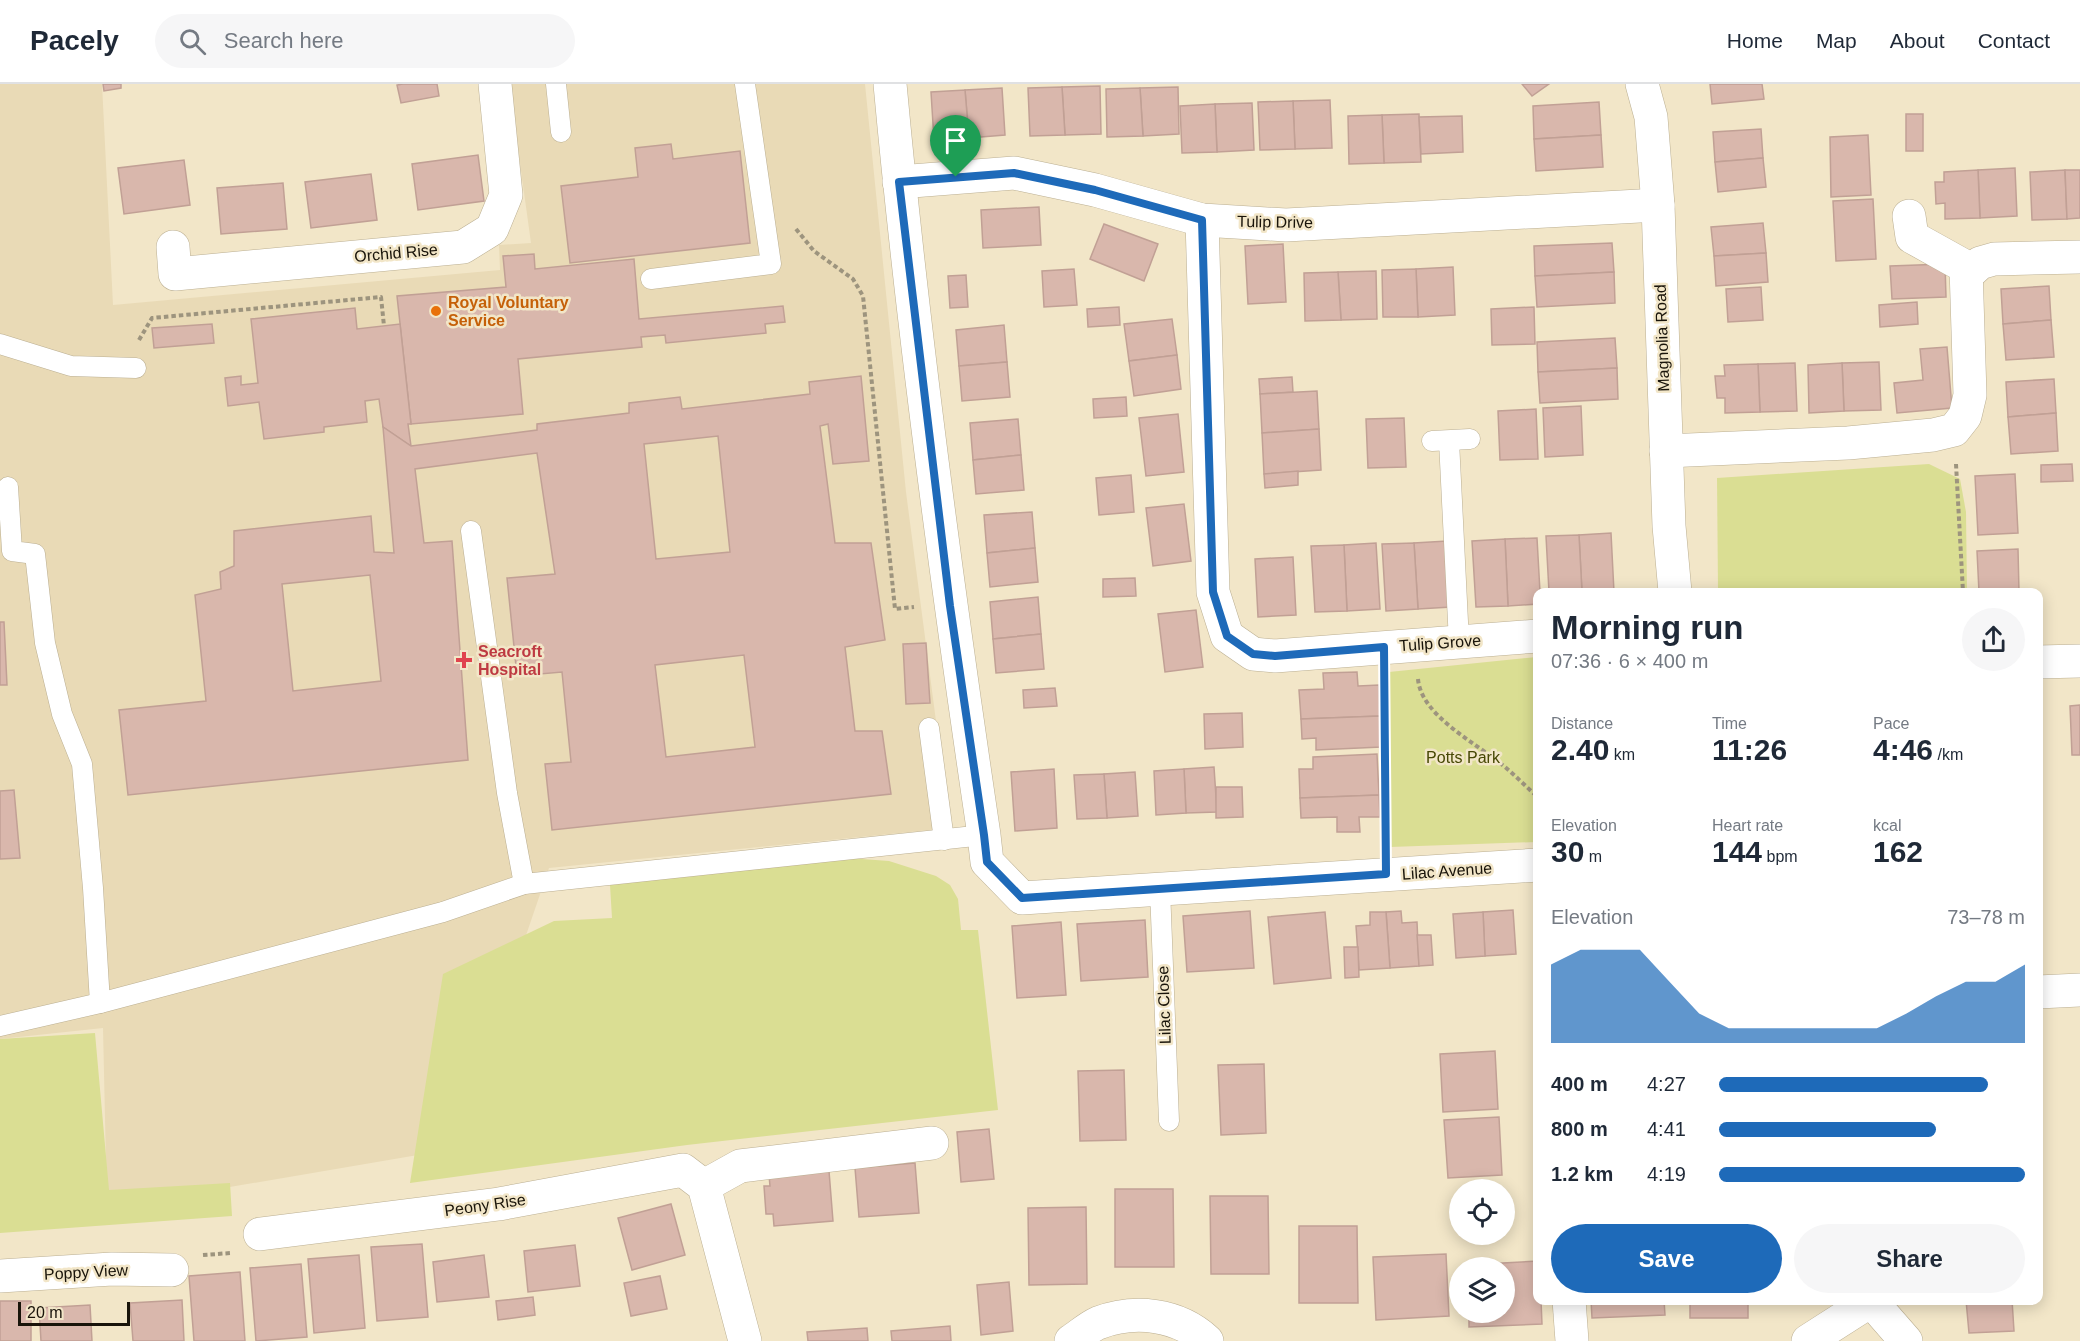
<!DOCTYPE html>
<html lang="en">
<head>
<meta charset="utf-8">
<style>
  body { margin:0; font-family:Helvetica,sans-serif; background:#f6f6f7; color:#1f2937; height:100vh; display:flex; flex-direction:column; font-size:22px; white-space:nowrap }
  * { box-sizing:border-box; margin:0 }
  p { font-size:20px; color:#747a83 }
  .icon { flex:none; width:33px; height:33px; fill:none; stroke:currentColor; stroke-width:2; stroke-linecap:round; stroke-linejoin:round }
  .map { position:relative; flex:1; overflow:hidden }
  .panel { position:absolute; left:1533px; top:504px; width:510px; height:717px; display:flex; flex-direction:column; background:#fff; border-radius:12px; box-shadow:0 3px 15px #0003 }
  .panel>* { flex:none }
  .fabs { position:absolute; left:1449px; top:1095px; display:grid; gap:12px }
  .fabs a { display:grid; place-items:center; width:66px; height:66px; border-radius:50%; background:#fff; box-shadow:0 3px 15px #0003; font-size:30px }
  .scale { position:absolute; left:18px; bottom:15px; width:112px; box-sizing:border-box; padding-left:6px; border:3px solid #19140a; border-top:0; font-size:16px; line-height:21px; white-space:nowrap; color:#19140a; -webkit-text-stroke:4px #f2e6c8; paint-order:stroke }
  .pin { position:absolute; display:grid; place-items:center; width:51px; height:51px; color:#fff; margin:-62px -26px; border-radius:50% 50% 50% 0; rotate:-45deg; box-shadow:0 0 6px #0007 }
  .pin .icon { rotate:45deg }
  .round { display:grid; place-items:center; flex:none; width:63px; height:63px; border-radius:32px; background:#f6f6f7 }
  .overview { display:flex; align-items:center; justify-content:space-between; height:102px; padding:0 18px }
  h1 { font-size:33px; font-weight:700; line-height:45px }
  .figures { display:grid; grid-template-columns:repeat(3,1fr); gap:9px; height:102px; padding:6px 18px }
  .figures div { display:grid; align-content:center }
  .figures b { font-size:30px; font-weight:700 }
  .figures small { font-size:16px; font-weight:400 }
  .figures p { font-size:16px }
  .chart { height:168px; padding:12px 18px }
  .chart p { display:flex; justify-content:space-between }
  .chart svg { width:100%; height:108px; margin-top:6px; fill:#1e6ab9; opacity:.7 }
  .primary-button { display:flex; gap:12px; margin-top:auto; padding:12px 18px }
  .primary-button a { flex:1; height:69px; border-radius:36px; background:#1e6ab9; color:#fff; font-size:24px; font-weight:700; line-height:69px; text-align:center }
  .primary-button a+a { background:#f6f6f7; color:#1f2937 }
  ul { padding:0 18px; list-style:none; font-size:20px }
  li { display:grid; grid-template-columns:96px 72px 1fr; align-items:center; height:45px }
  li i { height:15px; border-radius:8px; background:#1e6ab9 }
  header { display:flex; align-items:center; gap:36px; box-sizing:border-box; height:84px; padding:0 30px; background:#fff; border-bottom:2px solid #e0e1e3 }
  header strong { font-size:28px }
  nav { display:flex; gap:33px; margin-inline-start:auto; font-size:21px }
  .search { width:420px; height:54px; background:#f6f6f7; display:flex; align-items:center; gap:15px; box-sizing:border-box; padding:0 21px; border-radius:33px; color:#747a83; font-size:22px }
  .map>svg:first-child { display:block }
  .built { fill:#e9dab6 }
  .green { fill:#dade93 }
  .building { fill:#d9b7ac; stroke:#c1a095; stroke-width:1.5; fill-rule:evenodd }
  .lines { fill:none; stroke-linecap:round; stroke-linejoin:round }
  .service-casing { stroke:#bbaf92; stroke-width:21 }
  .minor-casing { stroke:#bbaf92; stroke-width:34 }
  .path { stroke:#9d947e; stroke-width:4; stroke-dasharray:4.5 3; stroke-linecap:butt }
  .service { stroke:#fff; stroke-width:20 }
  .minor { stroke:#fff; stroke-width:33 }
  .route-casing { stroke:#fff; stroke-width:12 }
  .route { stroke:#1e6ab9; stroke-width:8 }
  .food-dot { fill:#e8710a; stroke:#f2e6c8; stroke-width:2 }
  .health-dot { fill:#e0444e; stroke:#f2e6c8; stroke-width:2 }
  .labels { text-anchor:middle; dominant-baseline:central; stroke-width:5; stroke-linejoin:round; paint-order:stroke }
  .street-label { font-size:16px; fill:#19140a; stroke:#f2e6c8 }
  .food-label { font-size:16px; font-weight:bold; fill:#c56008; stroke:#f2e6c8; text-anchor:start }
  .health-label { font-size:16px; font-weight:bold; fill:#be3a42; stroke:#f2e6c8; text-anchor:start }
  .park-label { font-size:16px; fill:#474804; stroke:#f2e6c8 }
</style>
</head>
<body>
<header>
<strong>Pacely</strong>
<div class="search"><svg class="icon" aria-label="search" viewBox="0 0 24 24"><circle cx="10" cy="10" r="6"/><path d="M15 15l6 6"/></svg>Search here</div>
<nav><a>Home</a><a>Map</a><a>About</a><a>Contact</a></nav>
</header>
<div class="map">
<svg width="2080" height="1257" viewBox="0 0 2080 1257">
  <rect width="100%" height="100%" fill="#f2e6c8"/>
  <!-- built -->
  <path class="built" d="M0,0h102l11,221 387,-35 -1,-25 32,-2 -22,-159h356l41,408 44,336 -401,40 -96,281 -346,59 -4,-180 -103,11z"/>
  <!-- green -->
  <g class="green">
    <path d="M1929,380l31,15 6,33 1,80h-247l-2,-2 -1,-112z"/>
    <path d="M1537,573v185l-147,5 -1,-175z"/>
    <path d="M848,774l41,3 47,15 14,9 8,14 3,31h17l20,180 -311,35 -277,38 33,-209 111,-53 58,-3 -2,-33z"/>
    <path d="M95,949l14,157 121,-7 2,33 -232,17v-194z"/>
  </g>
  <!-- building -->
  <g class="building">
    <path d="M103,0h18v4l-17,3z"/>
    <path d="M403,0h34l2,12 -38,7 -4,-18z"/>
    <path d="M1522,0h27l-17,12z"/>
    <path d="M1710,0h52l2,15 -52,5z"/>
    <path d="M1100,2l1,48 -36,1 -3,-48z"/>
    <path d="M1062,3l3,48 -35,1 -2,-48z"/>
    <path d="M1178,3l1,47 -36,2 -3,-48z"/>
    <path d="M1002,4l3,47 -36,3 -4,-48z"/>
    <path d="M1140,4l3,48 -36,1 -1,-48z"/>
    <path d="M965,6l4,48 -35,2 -3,-48z"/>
    <path d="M1330,16l2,48 -37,1 -2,-48z"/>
    <path d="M1293,17l2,48 -35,1 -2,-48z"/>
    <path d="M1599,18l2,33 -67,4 -1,-33z"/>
    <path d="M1252,19l2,47 -37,2 -2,-48z"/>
    <path d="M1215,20l2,48 -35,1 -2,-47z"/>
    <path d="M1419,30l2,48 -37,1 -2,-48z"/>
    <rect x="1906" y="30" width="17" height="37"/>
    <path d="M1382,31l2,48 -35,1 -1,-48z"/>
    <path d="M1462,32l1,36 -42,2 -2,-37z"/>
    <path d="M1761,45l2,29 -48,4 -2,-30z"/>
    <path d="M1601,51l2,32 -67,4 -2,-32z"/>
    <path d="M1868,51l3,60 -40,2 -1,-60z"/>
    <path d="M671,60l2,15 67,-8 10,92 -180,20 -9,-77 77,-9 -3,-29z"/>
    <path d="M478,71l6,46 -66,9 -6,-46z"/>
    <path d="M1763,74l3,29 -48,5 -3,-30z"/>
    <path d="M184,76l6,45 -66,9 -6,-46z"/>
    <path d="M2015,84l2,48 -37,2 -2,-48z"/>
    <path d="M1978,86l2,48 -35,1v-16l-9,1 -1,-22h9v-10z"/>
    <path d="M2065,86l2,49 -35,1 -2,-48z"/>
    <path d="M2065,86h15v48l-13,1z"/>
    <path d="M371,90l6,46 -66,8 -6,-46z"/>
    <path d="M283,99l4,46 -66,5 -4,-46z"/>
    <path d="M1873,115l3,60 -40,2 -3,-60z"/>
    <path d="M1039,123l2,38 -58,3 -2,-38z"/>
    <path d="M1763,139l3,30 -52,3 -3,-29z"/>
    <path d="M1104,140l54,20 -14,37 -54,-22z"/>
    <path d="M1612,159l2,29 -79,4 -1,-30z"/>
    <path d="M1283,160l3,58 -38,2 -3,-58z"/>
    <path d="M1766,169l2,29 -52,4 -2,-30z"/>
    <path d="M534,170l1,15 99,-10 5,60 144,-13 2,16 -20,2 1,9 -100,10 -1,-8 -24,2 1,10 -124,12 5,55 -112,10 -14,-128 109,-9 -3,-31z"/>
    <path d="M1945,180l1,33 -54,2 -2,-33z"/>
    <path d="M1453,183l2,48 -37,2 -2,-48z"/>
    <path d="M1074,185l3,36 -33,2 -2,-36z"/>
    <path d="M1416,185l2,48h-35l-1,-47z"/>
    <path d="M1376,187l1,48 -36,1 -3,-48z"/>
    <path d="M1338,188l3,48 -36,1 -1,-48z"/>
    <path d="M1614,188l1,31 -78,4 -2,-31z"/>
    <path d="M966,191l2,32 -18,1 -2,-32z"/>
    <path d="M2049,202l2,34 -48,4 -2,-35z"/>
    <path d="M1761,203l2,33 -35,2 -2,-33z"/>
    <path d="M1917,218l1,22 -38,3 -1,-22z"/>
    <path d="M1119,223l1,18 -32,2 -1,-18z"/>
    <path d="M1534,223l1,37 -43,1 -1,-36z"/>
    <path d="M355,224l2,21 43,-5 11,100h-3l3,22 -28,-19 -4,-28 -14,2 2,21 -43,5v5l-60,7 -5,-37 -31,4 -3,-28 16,-2v9l17,-2 -7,-64z"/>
    <path d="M1172,235l5,36 -48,6 -5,-37z"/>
    <path d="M2051,236l3,37 -48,3 -3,-36z"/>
    <path d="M212,240l2,19 -60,5 -2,-20z"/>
    <path d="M1004,241l3,37 -48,4 -3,-36z"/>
    <path d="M1615,254l2,30 -79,4 -1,-30z"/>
    <path d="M1947,263l5,61 -55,5 -3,-30 29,-3 -3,-31z"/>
    <path d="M1177,271l4,34 -47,7 -5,-35z"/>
    <path d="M1007,278l3,35 -48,4 -3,-35z"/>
    <path d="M1879,278l2,48 -37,1 -2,-48z"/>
    <path d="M1795,279l2,48 -37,1 -2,-48z"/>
    <path d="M1842,279l2,48 -35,2 -1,-48z"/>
    <path d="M1758,280l2,48 -35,1v-15h-8l-2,-22h10l-1,-11z"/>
    <path d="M1617,284l1,31 -78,4 -2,-31z"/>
    <path d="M861,292l8,85 -36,3 -5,-40 -8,2 15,117h36l14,97 -40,7 10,84h27l9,63 -339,36 -7,-66 26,-2 -9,-90 -45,4 -10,-98 48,-4 -18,-121 -122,16 9,74 28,-2 16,219 -340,35 -9,-85 87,-9 -11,-106 26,-6 -1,-17 14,-6v-35l137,-15 3,36 20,1 -11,-126 28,19 126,-16v-6l92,-11v-10l51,-6 2,12 128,-15 -1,-12zM718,352l12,116 -74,7 -12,-115zM370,491l11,106 -88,10 -11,-107zM744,571l11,92 -89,10 -11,-92z"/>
    <path d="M1292,293l1,15 -33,2 -1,-15z"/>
    <path d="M2054,295l2,34 -48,4 -2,-35z"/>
    <path d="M1317,307l2,38 -57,4 -2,-39z"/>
    <path d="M1126,313l1,19 -33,2 -1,-19z"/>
    <path d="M1581,322l2,49 -38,2 -2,-49z"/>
    <path d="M1536,325l2,50 -38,1 -2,-49z"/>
    <path d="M2056,329l2,38 -47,3 -3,-37z"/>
    <path d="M1178,330l6,58 -38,4 -7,-58z"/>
    <path d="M1404,334l2,49 -38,1 -2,-49z"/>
    <path d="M1018,335l3,36 -48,5 -3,-37z"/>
    <path d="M1319,345l2,41 -57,4 -2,-41z"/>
    <path d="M1021,371l3,35 -48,4 -3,-34z"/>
    <path d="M2072,380l1,17 -32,1v-17z"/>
    <path d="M1298,387v14l-33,3 -1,-14z"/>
    <path d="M2015,390l3,59 -40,2 -3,-59z"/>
    <path d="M1131,391l3,37 -35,3 -3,-37z"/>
    <path d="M1184,420l7,57 -38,5 -7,-58z"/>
    <path d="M1032,428l3,36 -48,5 -3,-38z"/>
    <path d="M1611,449l3,59h-32l-3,-57z"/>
    <path d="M1579,451l3,57h-33l-3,-56z"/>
    <path d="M1537,454l3,54h-2v12l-30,2 -3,-67z"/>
    <path d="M1505,455l3,67 -32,1 -4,-66z"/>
    <path d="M1447,457l4,66 -33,2 -4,-66z"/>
    <path d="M1376,459l4,66 -33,2 -3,-66z"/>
    <path d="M1414,459l4,66 -32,2 -4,-67z"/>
    <path d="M1344,461l3,66 -32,1 -4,-66z"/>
    <path d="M1035,464l3,34 -48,5 -3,-34z"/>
    <path d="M2018,465l1,43h-40l-2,-41z"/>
    <path d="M1293,473l3,58 -38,2 -3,-58z"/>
    <path d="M1135,494l1,18 -33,1v-18z"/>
    <path d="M1038,513l3,37 -48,5 -3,-37z"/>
    <path d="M1196,526l7,57 -38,5 -7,-58z"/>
    <path d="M0,538h4l3,63h-7z"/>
    <path d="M1041,550l3,35 -48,4 -3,-34z"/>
    <path d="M926,559l4,60 -24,1 -3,-60z"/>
    <path d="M1357,588l1,14 21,-1 1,31 -79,3 -2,-29 25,-1 -1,-16z"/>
    <path d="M1055,604l2,18 -33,2 -1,-18z"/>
    <path d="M2080,621v50h-8l-2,-49z"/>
    <path d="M1242,629l1,34 -38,2 -1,-35z"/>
    <path d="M1380,632l1,31 -65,3v-12l-14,1 -1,-20z"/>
    <path d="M1377,670l2,41 -79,3 -1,-29h14v-12z"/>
    <path d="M1214,683l3,45 -31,1 -2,-44z"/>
    <path d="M1054,685l3,59 -42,3 -4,-59z"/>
    <path d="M1184,685l2,44 -30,2 -2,-44z"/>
    <path d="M1135,688l3,44 -31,2 -3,-44z"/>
    <path d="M1104,690l3,44 -30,1 -3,-44z"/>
    <path d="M1216,703h26l1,30 -27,1z"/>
    <path d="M14,706l6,68 -20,1v-68z"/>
    <path d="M1379,711l1,22h-21l1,15h-23v-15l-36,1 -1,-20z"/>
    <path d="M1513,826l3,44 -31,2 -2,-44z"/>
    <path d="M1250,827l4,57 -67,4 -4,-56z"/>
    <path d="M1401,827l1,12 15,-1 2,44 -29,2 -4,-56z"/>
    <path d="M1325,828l6,66 -57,6 -6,-67z"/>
    <path d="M1370,828h16l4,56 -31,2 -3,-44 14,-1z"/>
    <path d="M1483,828l2,44 -29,2 -3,-44z"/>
    <path d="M1145,836l3,57 -67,4 -4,-57z"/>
    <path d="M1061,838l5,73 -49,3 -5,-72z"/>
    <path d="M1417,851h14l2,30 -14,1z"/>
    <path d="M1344,863h14l1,30 -14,1z"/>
    <path d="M1495,967l3,58 -55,3 -3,-58z"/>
    <path d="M1264,980l2,69 -45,2 -3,-70z"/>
    <path d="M1124,986l2,70 -46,1 -2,-70z"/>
    <path d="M1499,1033l3,58 -54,3 -4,-58z"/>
    <path d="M989,1045l5,50 -33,3 -4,-50z"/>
    <path d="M915,1079l4,50 -60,4 -4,-49z"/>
    <path d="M829,1087l4,50 -59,5 -1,-12h-7l-2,-28h6l-1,-11z"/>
    <path d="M1115,1105h58l1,78h-59z"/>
    <path d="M1210,1112h58l1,78h-58z"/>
    <path d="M671,1120l14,51 -53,15 -14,-52z"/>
    <path d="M1086,1123l1,77 -58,1 -1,-77z"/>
    <path d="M1299,1142h58l1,77h-59z"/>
    <path d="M422,1160l6,73 -51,4 -6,-74z"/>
    <path d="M575,1161l5,41 -52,6 -4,-41z"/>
    <path d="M1446,1170l3,62 -73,4 -3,-63z"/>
    <path d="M359,1171l6,73 -51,5 -6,-74z"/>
    <path d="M484,1171l5,42 -52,5 -4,-40z"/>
    <path d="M1538,1177v39h3l1,24 -73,3v-15h35v-44h-38v-3z"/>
    <path d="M301,1180l6,73 -51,4 -6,-73z"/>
    <path d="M240,1188l5,69h-51l-5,-65z"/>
    <path d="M660,1192l7,33 -36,7 -7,-33z"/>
    <path d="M1009,1198l4,49 -32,4 -4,-50z"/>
    <path d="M533,1213l2,18 -37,5 -2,-19z"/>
    <path d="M182,1216l2,41h-51l-3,-38z"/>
    <path d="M1591,1216h73l1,15 -73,3z"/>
    <rect x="1690" y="1216" width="58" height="18"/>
    <path d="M1966,1216h46l2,31 -45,2z"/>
    <rect x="0" y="1217" width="31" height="40"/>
    <path d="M90,1221l2,36h-51l-2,-33z"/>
    <path d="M950,1242l1,15h-59l-1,-10z"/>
    <path d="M867,1244l1,13h-60l-1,-9z"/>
  </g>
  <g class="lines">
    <defs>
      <g id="service">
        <path d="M556,0l5,48"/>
        <path d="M651,195l120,-15 -26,-180"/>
        <path d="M0,260l71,22 65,2"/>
        <path d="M1432,357l38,-2"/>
        <path d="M1449,357l10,201"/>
        <path d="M8,403l4,64 23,3 10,89 17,71 20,50 11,124 7,115"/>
        <path d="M471,447l36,262 17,91"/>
        <path d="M929,644l15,112"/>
        <path d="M1160,805l9,232"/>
        <path d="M0,942l100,-23 343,-91 81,-28 460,-49"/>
      </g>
      <g id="minor">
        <path d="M890,0c23,251 57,502 94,751l3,27 35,36 516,-33"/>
        <path d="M1642,0l9,33 7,88 11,321 6,66"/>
        <path d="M899,98l115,-9 81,17 107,30 84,5 372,-20"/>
        <path d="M1202,136l11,372 14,44 26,18 22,2 263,-20"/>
        <path d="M173,163l2,27 288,-27 29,-18 14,-34 -11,-111"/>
        <path d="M1967,191l13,-12 14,-4 86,-2"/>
        <path d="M1666,367l182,-8 85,-8 21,-5 11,-14 5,-21 -4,-128 -54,-30 -3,-21"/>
        <path d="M2038,578l42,-1"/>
        <path d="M2038,908l42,-2"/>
        <path d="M704,1102l36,-20 192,-23"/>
        <path d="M260,1150l239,-30 184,-34 21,16 41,155"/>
        <path d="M0,1192l112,-7 60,1"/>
        <path d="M1569,1216l3,41"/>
        <path d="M1872,1218l34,39"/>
        <path d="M1071,1257c9,-6 18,-14 27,-18 37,-14 80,-9 109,18"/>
        <path d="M1808,1257l64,-41"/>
      </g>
    </defs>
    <!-- service casing -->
    <use href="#service" class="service-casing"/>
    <!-- minor casing -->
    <use href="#minor" class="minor-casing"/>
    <!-- path -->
    <g class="path">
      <path d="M796,145l18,22 39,28 10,17 32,313 19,-2"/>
      <path d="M139,256l13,-22 229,-21 3,29"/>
      <path d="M1956,380l7,128"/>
      <path d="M1418,595c3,36 56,63 82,84 13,10 25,23 38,34"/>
      <path d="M1384,599l2,158"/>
      <path d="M203,1171l28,-2"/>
    </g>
    <!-- service -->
    <use href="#service" class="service"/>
    <!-- minor -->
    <use href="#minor" class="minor"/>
  </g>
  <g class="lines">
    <defs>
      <path id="route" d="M1014,89l81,17 107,30 11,372 14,44 26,18 22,2 109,-9 2,227 -364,24 -35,-36 -3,-27 -34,-229 -51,-424z"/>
    </defs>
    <!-- route casing -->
    <use href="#route" class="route-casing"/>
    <!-- route -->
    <use href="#route" class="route"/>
  </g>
  <!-- markers -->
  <circle class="food-dot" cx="436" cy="227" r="6"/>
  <path class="health-dot" d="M461 567h6v6h6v6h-6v6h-6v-6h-6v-6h6z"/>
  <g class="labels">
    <!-- street labels -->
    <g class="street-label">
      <text transform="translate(1275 138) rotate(1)">Tulip Drive</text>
      <text transform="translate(396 169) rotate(-5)">Orchid Rise</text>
      <text transform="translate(1662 254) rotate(-92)">Magnolia Road</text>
      <text transform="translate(1440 559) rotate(-4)">Tulip Grove</text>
      <text transform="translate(1447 787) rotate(-4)">Lilac Avenue</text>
      <text transform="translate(1164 921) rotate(-92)">Lilac Close</text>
      <text transform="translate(485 1121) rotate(-8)">Peony Rise</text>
      <text transform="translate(86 1188) rotate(-3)">Poppy View</text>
    </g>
    <!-- food labels -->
    <g class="food-label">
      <text x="448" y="218">Royal Voluntary<tspan x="448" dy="18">Service</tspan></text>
    </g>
    <!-- health labels -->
    <g class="health-label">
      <text x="478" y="567">Seacroft<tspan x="478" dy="18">Hospital</tspan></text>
    </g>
    <!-- park labels -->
    <g class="park-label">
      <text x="1463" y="673">Potts Park</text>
    </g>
  </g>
</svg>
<div class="fabs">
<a><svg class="icon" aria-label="locate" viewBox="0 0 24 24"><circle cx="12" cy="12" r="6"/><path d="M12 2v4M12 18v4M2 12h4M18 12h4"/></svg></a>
<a><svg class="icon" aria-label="layers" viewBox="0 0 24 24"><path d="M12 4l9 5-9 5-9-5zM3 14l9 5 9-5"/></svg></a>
</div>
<div class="scale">20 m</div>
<div class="pin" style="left:956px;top:93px;background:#1e9e55"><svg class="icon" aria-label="arrive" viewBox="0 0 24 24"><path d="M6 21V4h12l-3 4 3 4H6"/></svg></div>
<section class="panel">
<div class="overview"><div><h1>Morning run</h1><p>07:36 · 6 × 400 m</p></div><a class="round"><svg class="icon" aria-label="share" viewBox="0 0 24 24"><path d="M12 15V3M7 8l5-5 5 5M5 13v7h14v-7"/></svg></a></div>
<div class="figures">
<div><p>Distance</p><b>2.40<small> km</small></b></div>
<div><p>Time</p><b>11:26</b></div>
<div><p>Pace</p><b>4:46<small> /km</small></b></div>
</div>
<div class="figures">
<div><p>Elevation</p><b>30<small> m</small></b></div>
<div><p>Heart rate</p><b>144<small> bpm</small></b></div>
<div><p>kcal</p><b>162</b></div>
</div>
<div class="chart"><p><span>Elevation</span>73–78 m</p>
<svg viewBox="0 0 160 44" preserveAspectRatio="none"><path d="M0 44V12L10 6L20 6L30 6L40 19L50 32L60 38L70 38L80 38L90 38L100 38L110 38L120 32L130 25L140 19L150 19L160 12V44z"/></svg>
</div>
<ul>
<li><b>400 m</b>4:27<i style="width:88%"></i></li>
<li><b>800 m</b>4:41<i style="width:71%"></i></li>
<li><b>1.2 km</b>4:19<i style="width:100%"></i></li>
</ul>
<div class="primary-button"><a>Save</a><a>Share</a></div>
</section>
</div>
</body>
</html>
